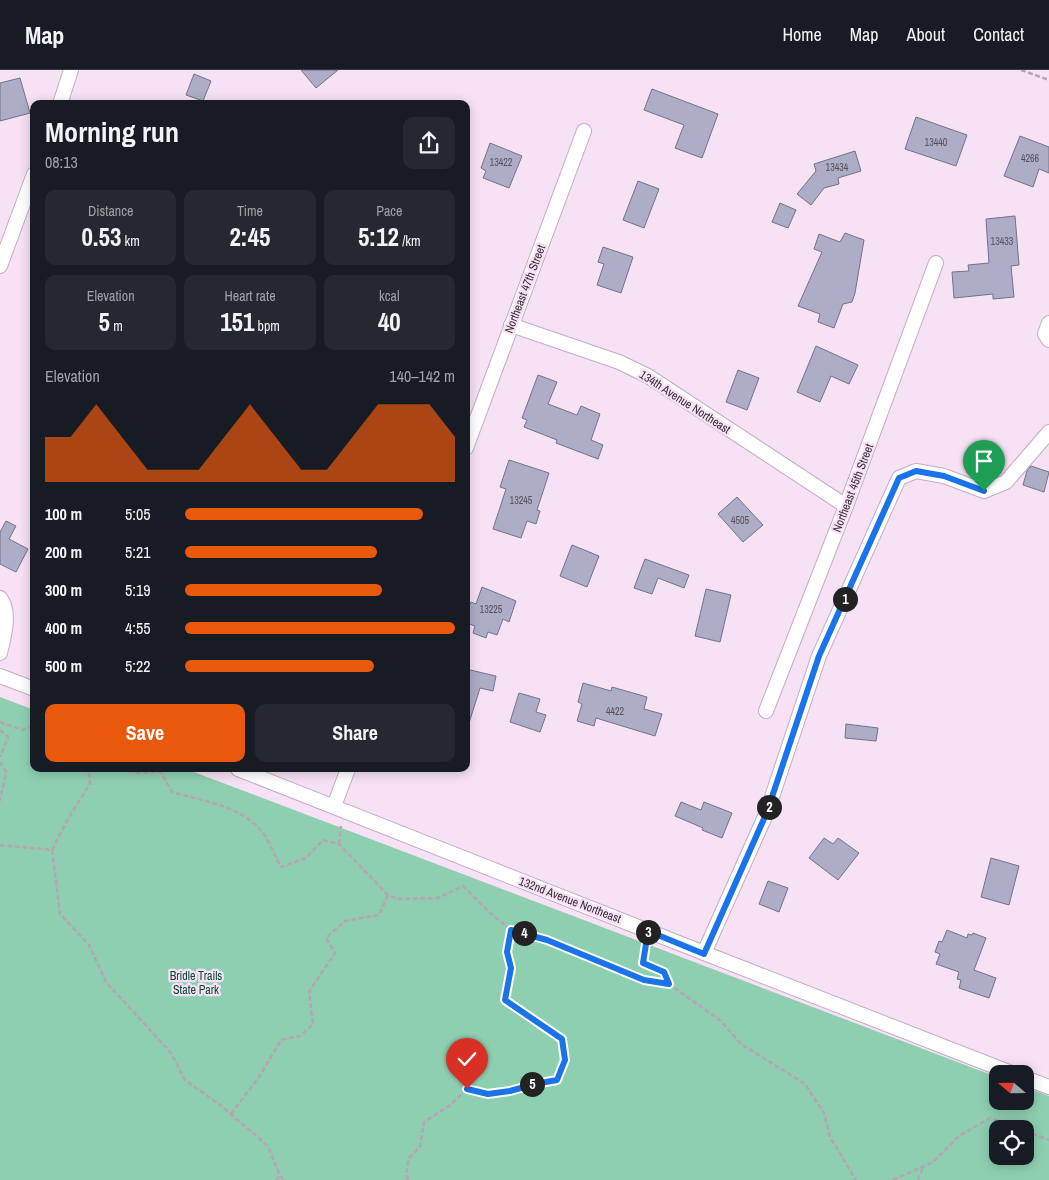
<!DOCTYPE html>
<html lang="en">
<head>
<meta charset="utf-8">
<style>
  body { margin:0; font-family:"Archivo Narrow",sans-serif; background:#242831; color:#f1f3f6; height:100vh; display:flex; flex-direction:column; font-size:19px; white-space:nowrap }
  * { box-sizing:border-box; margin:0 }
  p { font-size:16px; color:#9ea1a6 }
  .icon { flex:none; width:28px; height:28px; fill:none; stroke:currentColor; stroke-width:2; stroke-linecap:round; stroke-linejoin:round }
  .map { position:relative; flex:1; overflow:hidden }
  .side { position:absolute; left:30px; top:30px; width:440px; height:672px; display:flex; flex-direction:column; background:#171b24; border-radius:10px; box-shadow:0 2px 12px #0003 }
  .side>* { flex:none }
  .needle { width:32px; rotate:290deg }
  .fabs { position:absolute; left:989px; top:995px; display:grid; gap:10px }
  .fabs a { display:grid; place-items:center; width:45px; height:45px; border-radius:10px; background:#171b24; box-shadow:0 2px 12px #0003; font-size:25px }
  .pin { position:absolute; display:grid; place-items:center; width:42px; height:42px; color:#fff; margin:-51px -21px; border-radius:50% 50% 50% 0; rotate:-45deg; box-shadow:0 0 5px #0007 }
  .pin .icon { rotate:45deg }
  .km { position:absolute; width:25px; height:25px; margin:-12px; border-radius:50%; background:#222; color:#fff; font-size:14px; line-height:25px; text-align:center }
  .round { display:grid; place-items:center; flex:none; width:52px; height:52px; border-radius:10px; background:#242831 }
  .overview { display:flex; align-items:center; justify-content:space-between; height:85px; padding:0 15px }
  h1 { font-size:28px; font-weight:700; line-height:38px }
  .metrics { display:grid; grid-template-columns:repeat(3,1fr); gap:8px; height:85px; padding:5px 15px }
  .metrics div { display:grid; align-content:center; border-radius:10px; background:#242831; text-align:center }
  .metrics b { font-size:25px; font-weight:700 }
  .metrics small { font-size:14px; font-weight:400 }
  .metrics p { font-size:14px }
  .chart { height:140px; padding:10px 15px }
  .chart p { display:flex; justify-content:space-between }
  .chart svg { width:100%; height:90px; margin-top:5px; fill:#ea580c; opacity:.7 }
  .primary-button { display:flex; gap:10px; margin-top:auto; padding:10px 15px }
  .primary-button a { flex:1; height:58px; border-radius:10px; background:#ea580c; color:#fff; font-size:20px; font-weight:700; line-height:58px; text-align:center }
  .primary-button a+a { background:#242831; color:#f1f3f6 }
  ul { padding:0 15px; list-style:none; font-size:16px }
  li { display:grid; grid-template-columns:80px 60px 1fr; align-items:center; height:38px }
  li i { height:12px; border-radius:6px; background:#ea580c }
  header { display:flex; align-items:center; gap:30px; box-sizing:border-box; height:70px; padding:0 25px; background:#171b24; border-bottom:1px solid #363941 }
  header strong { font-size:24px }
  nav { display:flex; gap:28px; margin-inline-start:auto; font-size:18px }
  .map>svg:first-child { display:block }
  .green { fill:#8fcfb1; fill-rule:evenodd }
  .building { fill:#aeadc7; stroke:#73728a }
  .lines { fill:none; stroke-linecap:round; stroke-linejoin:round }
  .minor-casing { stroke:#c3aec1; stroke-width:16 }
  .path { stroke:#b7a5b5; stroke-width:2.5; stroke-dasharray:5 2.5; stroke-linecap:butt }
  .minor { stroke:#fff; stroke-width:14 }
  .route-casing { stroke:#fff; stroke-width:10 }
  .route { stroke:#1a73e8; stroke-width:6 }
  .labels { text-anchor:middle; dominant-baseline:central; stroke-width:4.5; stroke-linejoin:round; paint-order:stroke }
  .number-label { font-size:10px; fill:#564f5c }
  .street-label { font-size:12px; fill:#393038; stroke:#f7e1f5 }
  .park-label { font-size:12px; fill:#0c4933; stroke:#f7e1f5 }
</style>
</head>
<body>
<header>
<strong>Map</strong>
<nav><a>Home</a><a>Map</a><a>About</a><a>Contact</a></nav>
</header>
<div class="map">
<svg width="1049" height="1110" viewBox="0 0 1049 1110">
  <rect width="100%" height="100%" fill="#f7e1f5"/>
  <!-- green -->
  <path class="green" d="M0,627l34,13v59h152l811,308 1,24h27v-14l24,9v84h-1049zM998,1059h27v27h-27z"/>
  <!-- building -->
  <g class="building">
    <path d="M301,0h37l-22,18z"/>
    <path d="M194,4l17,7 -8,20 -17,-6z"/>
    <path d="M20,8l10,35 -30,8v-38z"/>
    <path d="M652,19l66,25 -16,44 -27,-10 9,-23 -40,-15z"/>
    <path d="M916,47l51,18 -11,31 -51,-17z"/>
    <path d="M1020,66l29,11v26l-10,-4 -6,18 -29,-11z"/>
    <path d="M490,73l32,13 -13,32 -26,-10 3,-7 -5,-3z"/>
    <path d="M855,81l6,20 -23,7 1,6 -15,4 -13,17 -14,-11 19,-23 -2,-7z"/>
    <path d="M638,111l21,8 -15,39 -21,-8z"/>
    <path d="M780,133l16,7 -8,18 -16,-6z"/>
    <path d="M1015,146l4,49 -8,1 3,31 -21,2v-5l-39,4 -2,-26 17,-1 -1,-6 21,-2 -3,-44z"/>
    <path d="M845,163l19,7 -9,53 -3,9 -9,2 -9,24 -16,-6 2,-8 -22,-8 24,-54 -8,-3 5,-15 21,8z"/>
    <path d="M603,177l30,10 -12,36 -24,-8 7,-21 -6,-2z"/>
    <path d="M816,276l42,19 -9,19 -18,-8 -11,26 -23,-10z"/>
    <path d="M738,300l21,8 -12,32 -21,-8z"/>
    <path d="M538,305l19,7 -9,22 29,11 4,-9 19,8 -9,26 12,5 -5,14 -42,-16 1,-3 -33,-13 3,-7 -5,-2z"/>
    <path d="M509,390l40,13 -12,37 3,1 -4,13 -9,-3 -6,17 -28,-9 13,-40 -6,-2z"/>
    <path d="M1031,396l18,6 -5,20 -21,-7 4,-14z"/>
    <path d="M737,427l26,28 -20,17 -25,-28z"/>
    <path d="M6,451l10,5 -7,13 19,10 -12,23 -16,-8v-32z"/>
    <path d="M572,475l27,11 -12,31 -27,-11z"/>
    <path d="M645,489l44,16 -5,13 -26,-10 -6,16 -18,-6z"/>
    <path d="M482,517l34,14 -7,21 -6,-3 -6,16 -9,-3 -2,6 -13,-5 2,-7 -9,-3v-9l5,-12 5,2z"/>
    <path d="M706,519l25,6 -11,47 -25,-6z"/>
    <path d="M466,599l30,7 -3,15 -13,-3 -11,35h-3z"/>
    <path d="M583,613l28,8 1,-4 35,10 -3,12 18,5 -7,22 -59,-18 -2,8 -17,-5 5,-17 -4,-2z"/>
    <path d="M519,623l21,6 -4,13 10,3 -6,17 -30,-10z"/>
    <path d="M846,654l32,4 -2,13 -31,-3z"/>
    <path d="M681,732l20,8 3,-8 28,11 -10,25 -20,-8 1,-2 -28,-12z"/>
    <path d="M824,768l9,6 5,-6 21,15 -21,27 -29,-22z"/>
    <path d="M991,788l28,8 -10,39 -28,-8z"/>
    <path d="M768,811l20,7 -9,24 -20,-8z"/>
    <path d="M947,860l20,8 1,-4 4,1 1,-2 13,5 -12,32 22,8 -7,20 -30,-10 2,-8 -4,-1 2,-7 -23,-8 4,-10 -5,-2 4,-11 3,1z"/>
  </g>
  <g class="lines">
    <defs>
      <g id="minor">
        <path d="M60,34l11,-34"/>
        <path d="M0,196l34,-92"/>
        <path d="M1049,253l-4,11 4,6"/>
        <path d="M511,255l108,37 29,14 198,130"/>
        <path d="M466,378l118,-317"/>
        <path d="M0,528c11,13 4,39 0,55"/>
        <path d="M0,606l34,13"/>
        <path d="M766,641l80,-205 90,-243"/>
        <path d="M238,699l466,184 310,121"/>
        <path d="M334,736l14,-37"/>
        <path d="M704,883l63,-141 52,-156 80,-178 17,-7 28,5 40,15 22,-9 43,-50"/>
        <path d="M1025,1008l24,9"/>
      </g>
    </defs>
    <!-- minor casing -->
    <use href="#minor" class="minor-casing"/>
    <!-- path -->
    <g class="path">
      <path d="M1021,0l28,10"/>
      <path d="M0,652l22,8 12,-4"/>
      <path d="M0,660l8,7 -8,20"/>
      <path d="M0,692l6,10 -6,29"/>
      <path d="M121,699l15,4 25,-1 11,20c30,9 71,14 91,41 7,10 12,23 18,34l25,-9 17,-18 16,4 49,51 10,4 40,-1 25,-12 27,27 21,17 36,10 97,40 25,4 52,37 20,23 64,40 19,29 6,24 26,43"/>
      <path d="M339,774l2,-18"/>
      <path d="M0,775l52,5 8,64 29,31 17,37 65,71 14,27 34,24 49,42 12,30 4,4"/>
      <path d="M52,780l17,-33 21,-33 -2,-15"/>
      <path d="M646,875l-3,18 20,9 6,12"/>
      <path d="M231,1044l28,-37 22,-37 19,-4 13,-12 -4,-32 26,-39 -9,-15 19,-17 34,-6 9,-20"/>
      <path d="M1025,1061l24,9"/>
      <path d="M276,1110l4,-4"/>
      <path d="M408,1110l-2,-6 3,-16 11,-11 4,-25 25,-16 18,-17 21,6 22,-4 25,-8 22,-3 8,-21 -3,-20 -57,-39 6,-32 -4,-16 4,-22"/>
      <path d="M893,1110l40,-18 26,-26 31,-18 29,11"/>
      <path d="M918,1110l5,-13"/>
    </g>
    <!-- minor -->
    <use href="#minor" class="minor"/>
  </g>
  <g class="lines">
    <defs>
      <path id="route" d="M467,1019l21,5 22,-3 25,-7 22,-4 8,-20 -3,-21 -57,-39 6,-32 -4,-16 4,-22 36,10 97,40 25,4 -5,-12 -21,-9 5,-32 56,23 63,-142 52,-156 80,-178 17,-7 28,5 40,15"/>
    </defs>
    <!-- route casing -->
    <use href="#route" class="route-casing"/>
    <!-- route -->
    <use href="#route" class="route"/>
  </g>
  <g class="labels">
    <!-- number labels -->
    <g class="number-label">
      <text x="936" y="72">13440</text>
      <text x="1030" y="88">4266</text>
      <text x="501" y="92">13422</text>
      <text x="837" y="97">13434</text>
      <text x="1002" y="171">13433</text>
      <text x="521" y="430">13245</text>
      <text x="740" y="450">4505</text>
      <text x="491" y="539">13225</text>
      <text x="615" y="641">4422</text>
    </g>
    <!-- street labels -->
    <g class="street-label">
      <text transform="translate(525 219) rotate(-69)">Northeast 47th Street</text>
      <text transform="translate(685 332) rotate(33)">134th Avenue Northeast</text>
      <text transform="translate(853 418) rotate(-69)">Northeast 45th Street</text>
      <text transform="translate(570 830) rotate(21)">132nd Avenue Northeast</text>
    </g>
    <!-- park labels -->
    <g class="park-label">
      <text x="196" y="906">Bridle Trails<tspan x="196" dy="14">State Park</tspan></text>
    </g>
  </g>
</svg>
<div class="fabs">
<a><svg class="needle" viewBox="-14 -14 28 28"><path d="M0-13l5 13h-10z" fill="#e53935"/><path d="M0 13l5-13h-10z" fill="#9ea1a6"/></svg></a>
<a><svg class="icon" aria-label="locate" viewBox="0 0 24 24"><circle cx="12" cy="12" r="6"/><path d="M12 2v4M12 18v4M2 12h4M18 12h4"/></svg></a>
</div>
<div class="pin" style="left:984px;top:421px;background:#1e9e55"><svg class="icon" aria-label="arrive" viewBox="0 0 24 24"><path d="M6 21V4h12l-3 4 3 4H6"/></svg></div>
<div class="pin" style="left:467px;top:1019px;background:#d93025"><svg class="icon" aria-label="check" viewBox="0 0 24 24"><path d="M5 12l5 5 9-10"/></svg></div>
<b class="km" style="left:845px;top:529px">1</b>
<b class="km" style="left:769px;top:737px">2</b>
<b class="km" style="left:648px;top:862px">3</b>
<b class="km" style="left:524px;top:863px">4</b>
<b class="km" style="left:532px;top:1014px">5</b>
<section class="side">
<div class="overview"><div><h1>Morning run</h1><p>08:13</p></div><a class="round"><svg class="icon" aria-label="share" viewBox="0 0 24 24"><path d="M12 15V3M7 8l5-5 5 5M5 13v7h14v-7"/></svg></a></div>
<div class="metrics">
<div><p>Distance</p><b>0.53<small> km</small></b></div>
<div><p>Time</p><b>2:45</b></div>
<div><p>Pace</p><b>5:12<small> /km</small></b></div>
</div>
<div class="metrics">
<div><p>Elevation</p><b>5<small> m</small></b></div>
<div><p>Heart rate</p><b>151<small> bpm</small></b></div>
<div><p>kcal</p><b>40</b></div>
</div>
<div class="chart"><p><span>Elevation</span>140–142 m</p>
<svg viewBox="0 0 160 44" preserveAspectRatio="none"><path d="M0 44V22L10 22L20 6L30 22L40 38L50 38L60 38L70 22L80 6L90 22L100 38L110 38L120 22L130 6L140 6L150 6L160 22V44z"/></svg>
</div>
<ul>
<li><b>100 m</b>5:05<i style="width:88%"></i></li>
<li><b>200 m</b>5:21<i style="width:71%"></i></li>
<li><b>300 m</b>5:19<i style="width:73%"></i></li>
<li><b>400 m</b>4:55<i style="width:100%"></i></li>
<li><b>500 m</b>5:22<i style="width:70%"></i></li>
</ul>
<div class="primary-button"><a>Save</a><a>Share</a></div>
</section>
</div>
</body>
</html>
